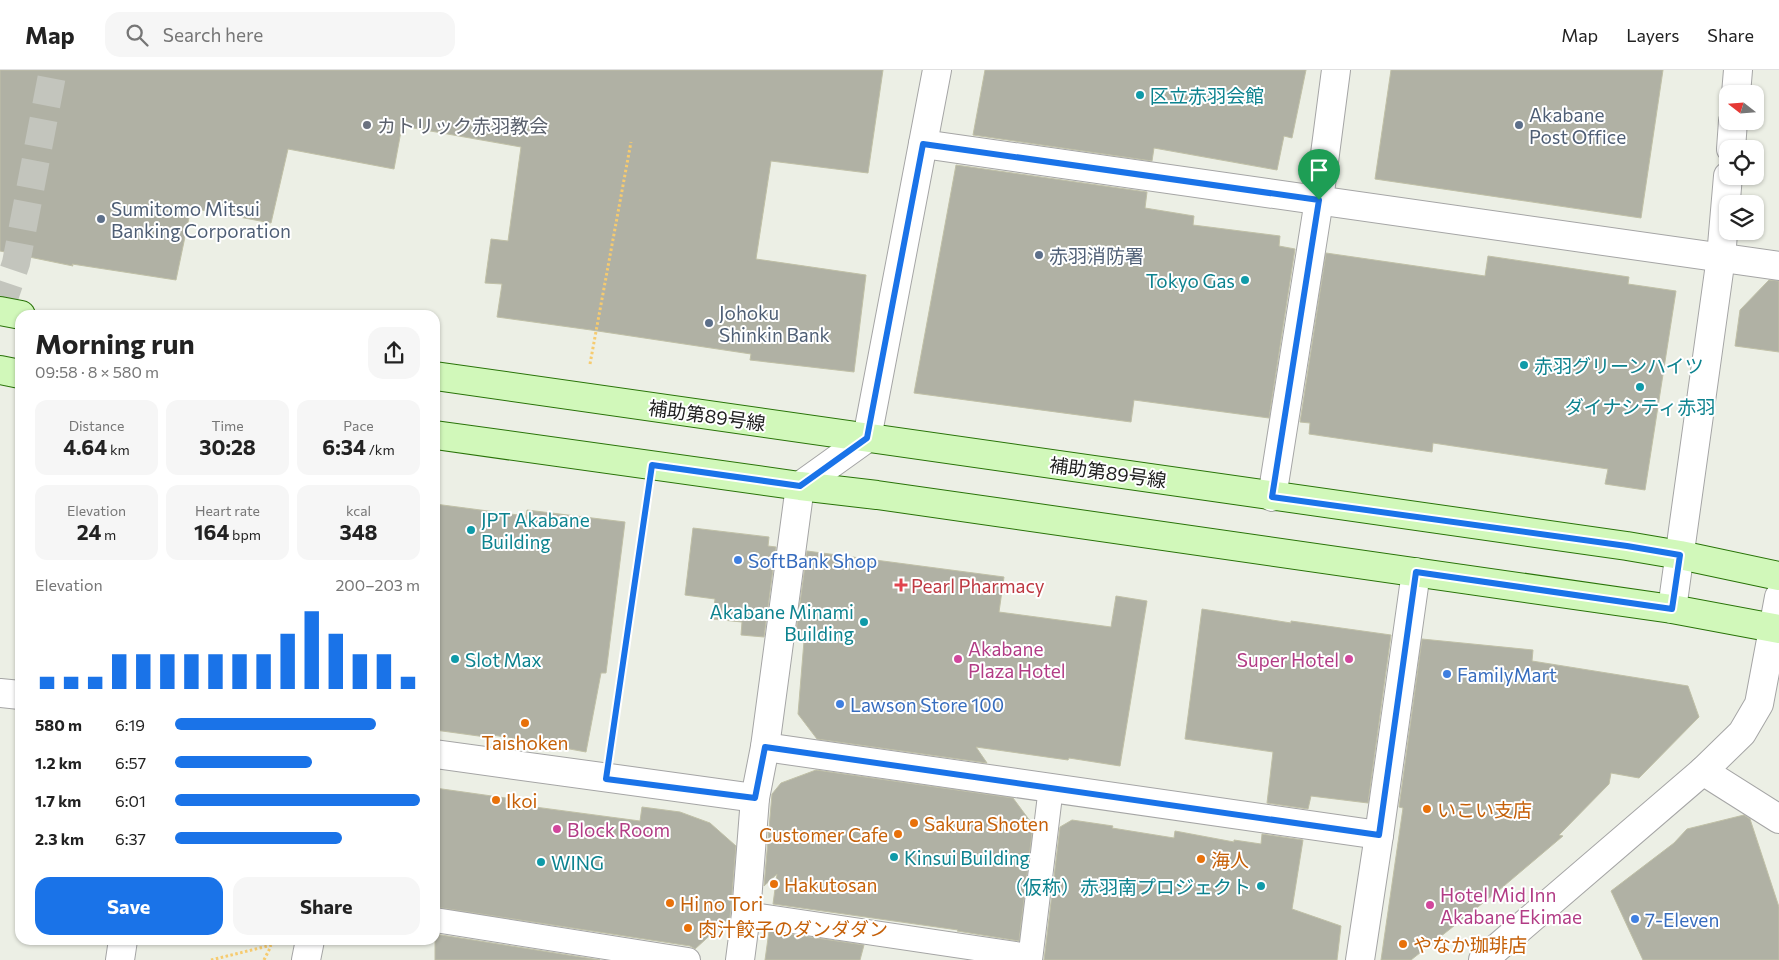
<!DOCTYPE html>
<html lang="en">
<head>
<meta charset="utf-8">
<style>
  body { margin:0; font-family:Commissioner,"Noto Sans JP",sans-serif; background:#f6f6f6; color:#222; height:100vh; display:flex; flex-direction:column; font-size:19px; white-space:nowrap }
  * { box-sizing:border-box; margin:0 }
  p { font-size:16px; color:#767676 }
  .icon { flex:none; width:28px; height:28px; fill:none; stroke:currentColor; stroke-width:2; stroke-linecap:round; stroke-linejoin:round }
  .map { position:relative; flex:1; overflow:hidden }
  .details { position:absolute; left:15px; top:240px; width:425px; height:635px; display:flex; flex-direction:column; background:#fff; border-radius:15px; box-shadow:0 1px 4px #0004 }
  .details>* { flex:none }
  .needle { width:32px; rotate:287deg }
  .buttons { position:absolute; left:1719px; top:15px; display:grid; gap:10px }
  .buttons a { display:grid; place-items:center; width:45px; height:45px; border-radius:10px; background:#fff; box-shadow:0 1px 4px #0004; font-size:25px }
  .pin { position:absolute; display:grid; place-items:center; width:42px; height:42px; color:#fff; margin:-51px -21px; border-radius:50% 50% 50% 0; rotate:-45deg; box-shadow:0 0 5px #0007 }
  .pin .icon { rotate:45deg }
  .round { display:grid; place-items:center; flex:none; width:52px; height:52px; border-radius:15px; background:#f6f6f6 }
  .head { display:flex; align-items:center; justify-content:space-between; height:85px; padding:0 20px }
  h1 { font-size:28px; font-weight:700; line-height:38px }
  .stats { display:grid; grid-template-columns:repeat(3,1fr); gap:8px; height:85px; padding:5px 20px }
  .stats div { display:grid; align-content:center; border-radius:12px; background:#f6f6f6; text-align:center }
  .stats b { font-size:21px; font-weight:700 }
  .stats small { font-size:14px; font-weight:400 }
  .stats p { font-size:14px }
  .chart { height:140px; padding:10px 20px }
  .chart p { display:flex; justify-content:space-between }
  .chart svg { width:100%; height:90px; margin-top:5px; stroke:#1a73e8; stroke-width:6 }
  .cta { display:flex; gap:10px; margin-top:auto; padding:10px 20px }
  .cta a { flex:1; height:58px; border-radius:15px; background:#1a73e8; color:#fff; font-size:20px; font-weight:700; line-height:58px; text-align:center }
  .cta a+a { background:#f6f6f6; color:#222 }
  ul { padding:0 20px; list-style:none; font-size:16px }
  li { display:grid; grid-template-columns:80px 60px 1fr; align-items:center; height:38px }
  li i { height:12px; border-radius:6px; background:#1a73e8 }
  header { display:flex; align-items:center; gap:30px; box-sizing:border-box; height:70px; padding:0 25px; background:#fff; border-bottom:1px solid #e0e0e0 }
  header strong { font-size:24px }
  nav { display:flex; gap:28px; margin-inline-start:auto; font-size:18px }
  .search { width:350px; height:45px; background:#f6f6f6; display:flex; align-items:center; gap:12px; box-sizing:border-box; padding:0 18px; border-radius:15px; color:#767676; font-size:19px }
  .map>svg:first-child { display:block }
  .building { fill:#b0b1a4; stroke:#c0c0a7 }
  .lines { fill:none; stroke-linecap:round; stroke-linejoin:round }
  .street-tunnel { stroke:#c3c5bd; stroke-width:28; stroke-dasharray:28 14; stroke-linecap:butt }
  .lane-casing { stroke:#a5a5a5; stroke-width:26 }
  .street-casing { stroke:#a5a5a5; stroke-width:30 }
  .secondary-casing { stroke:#297308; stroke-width:30 }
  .path { stroke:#f6cb6f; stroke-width:3; stroke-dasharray:2.5 2.5; stroke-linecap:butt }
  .lane { stroke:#fff; stroke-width:24 }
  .street { stroke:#fff; stroke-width:28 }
  .secondary { stroke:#d1f8ba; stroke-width:28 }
  .route-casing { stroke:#fff; stroke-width:10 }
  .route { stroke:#1a73e8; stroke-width:6 }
  .culture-dot { fill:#0f9aa8; stroke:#fff; stroke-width:2 }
  .worship-dot { fill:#6b7280; stroke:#fff; stroke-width:2 }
  .service-dot { fill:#5c6f8a; stroke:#fff; stroke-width:2 }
  .shop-dot { fill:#3f7fe0; stroke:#fff; stroke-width:2 }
  .health-dot { fill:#e0444e; stroke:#fff; stroke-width:2 }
  .hotel-dot { fill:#d1479c; stroke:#fff; stroke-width:2 }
  .food-dot { fill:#e8710a; stroke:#fff; stroke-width:2 }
  .labels { text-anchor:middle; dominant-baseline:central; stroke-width:4; stroke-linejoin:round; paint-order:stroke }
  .culture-label { font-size:19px; fill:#0d838f; stroke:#fff; text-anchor:start }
  .service-label { font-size:19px; fill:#4e5e75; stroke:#fff; text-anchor:start }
  .worship-label { font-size:19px; fill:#5b616d; stroke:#fff; text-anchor:start }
  .street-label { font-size:19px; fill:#1e1e1e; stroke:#fff }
  .shop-label { font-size:19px; fill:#366cbe; stroke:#fff; text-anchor:start }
  .health-label { font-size:19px; fill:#be3a42; stroke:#fff; text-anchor:start }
  .hotel-label { font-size:19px; fill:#b23c85; stroke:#fff; text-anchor:start }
  .food-label { font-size:19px; fill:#c56008; stroke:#fff; text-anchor:start }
</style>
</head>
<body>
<header>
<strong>Map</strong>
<div class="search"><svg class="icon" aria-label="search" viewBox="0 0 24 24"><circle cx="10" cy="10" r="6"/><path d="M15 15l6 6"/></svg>Search here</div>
<nav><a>Map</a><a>Layers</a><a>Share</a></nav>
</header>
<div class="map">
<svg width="1779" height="890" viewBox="0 0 1779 890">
  <rect width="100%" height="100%" fill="#ecefe5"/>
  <!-- building -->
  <g class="building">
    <path d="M0,0h883l-15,103 -97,-12 -15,98 110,16 -12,97 -104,-12 1,-6 -160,-24 -94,-13 5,-33 -17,-1 6,-44 17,2 13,-94 -119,-21 -8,43 -106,-20 -17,74 -80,-15 -15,72 -104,-16 1,2 -73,-15z"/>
    <path d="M985,0h321l-14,68 -8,-2 -7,34 -123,-22 -2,13 -179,-26z"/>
    <path d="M1391,0h272l-22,148 -266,-39z"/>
    <path d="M956,95l191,27 -2,16 49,8 -1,9 87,11 -1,10 16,3 -26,169 -135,-18 -3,22 -217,-29z"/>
    <path d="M1326,183l159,23 3,-20 141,21 -1,7 48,7 -31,199 -40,-6 3,-15 -175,-26 -1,9 -123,-18 1,-11 -10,-1z"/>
    <path d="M1769,210l10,1v71l-44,-6 5,-36z"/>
    <path d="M435,434l91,12 1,-6 98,12 -19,151h-5l-15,79 -93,-17v3l-58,-8z"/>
    <path d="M693,458l76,9 -1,9 8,1 -12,90 -23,-2 1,-13 -30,-3 3,-20 -30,-4z"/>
    <path d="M807,481l197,26 -5,35 112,15 5,-31 31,5 -27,165 -51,-8 -1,2 -92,-13 11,16 -170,-24 -19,-25 6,-73 -9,-1z"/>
    <path d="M1202,539l89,14v-2l100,14 -23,168 -57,-7 -3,13 -41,-6 6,-51 -88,-13z"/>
    <path d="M1422,569l111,11 -1,11 156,25 11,31 -60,61 -28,-5 -2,11 -50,51 4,1 -65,55 -87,69h-30l22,-152 -4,-1z"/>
    <path d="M816,700l197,28 20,27 -14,116 -62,-10 1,-1 -185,-26 4,-30 -13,12 8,-92 9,-11z"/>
    <path d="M435,718l71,10 -1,5 135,18 2,-14 38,5 30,11 26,23 -6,71 -35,32 -5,-3 -255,-39z"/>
    <path d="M1744,745l6,4 29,88v53h-136l-32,-69 63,-48 13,-14z"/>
    <path d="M1072,750l41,6 -1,2 62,10 1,-7 59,11v-2l27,4 1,-10 41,6 -11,69 49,17 -4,34h-293l16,-133z"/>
    <path d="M769,861l95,14 -4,15h-95z"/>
    <path d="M435,864l165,26h-165z"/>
  </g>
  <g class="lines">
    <!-- street-tunnel -->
    <path class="street-tunnel" d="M0,240l16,-47 37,-193"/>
    <defs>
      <g id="lane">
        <path d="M746,844l283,42"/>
        <path d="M435,850l253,40"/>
        <path d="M1030,890l21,-173"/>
      </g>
      <g id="street">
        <path d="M1736,24l2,-24"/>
        <path d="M923,74l856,122"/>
        <path d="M1731,79l2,-28"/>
        <path d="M1272,427l47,-297 17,-130"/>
        <path d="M1672,539l49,-352 7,-81"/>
        <path d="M0,623l20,2"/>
        <path d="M765,677l614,88"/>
        <path d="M435,684l320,44"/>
        <path d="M1703,701l76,48"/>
        <path d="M120,890l3,-20"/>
        <path d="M306,890l4,-20"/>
        <path d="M740,890l6,-46 9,-116 10,-51 35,-261 67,-48 70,-368"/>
        <path d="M1360,890l19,-125 37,-263"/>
        <path d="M1483,890l220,-189 39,-38 17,-29 20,-107"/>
      </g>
      <g id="secondary">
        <path d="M0,241l21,4"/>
        <path d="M0,300l20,4"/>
        <path d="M435,306l1192,170 53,9 99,21"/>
        <path d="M435,365l365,51 77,9 795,114 107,20"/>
      </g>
    </defs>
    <!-- lane casing -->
    <use href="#lane" class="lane-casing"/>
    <!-- street casing -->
    <use href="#street" class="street-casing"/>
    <!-- secondary casing -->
    <use href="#secondary" class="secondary-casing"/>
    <!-- path -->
    <g class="path">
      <path d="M590,294l41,-222"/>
      <path d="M611,674l35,-244"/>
      <path d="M211,890l61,-15"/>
      <path d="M264,890l7,-14"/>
    </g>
    <!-- lane -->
    <use href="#lane" class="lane"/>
    <!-- street -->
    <use href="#street" class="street"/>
    <!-- secondary -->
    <use href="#secondary" class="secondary"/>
  </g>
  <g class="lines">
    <defs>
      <path id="route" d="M923,74l396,56 -47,297 355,49 53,9 -8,54 -256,-37 -37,263 -614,-88 -10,51 -149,-19 46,-314 148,21 67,-48z"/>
    </defs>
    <!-- route casing -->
    <use href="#route" class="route-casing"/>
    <!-- route -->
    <use href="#route" class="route"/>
  </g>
  <!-- markers -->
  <g class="culture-dot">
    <circle cx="1140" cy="25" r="5"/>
    <circle cx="1245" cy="210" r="5"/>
    <circle cx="1524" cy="295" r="5"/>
    <circle cx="1640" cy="317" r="5"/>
    <circle cx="471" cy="460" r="5"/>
    <circle cx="864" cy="552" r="5"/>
    <circle cx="455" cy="589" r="5"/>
    <circle cx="894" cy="787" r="5"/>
    <circle cx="541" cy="792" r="5"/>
    <circle cx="1261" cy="816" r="5"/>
  </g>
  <circle class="worship-dot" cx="367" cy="55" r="5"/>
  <g class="service-dot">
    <circle cx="1519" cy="55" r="5"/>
    <circle cx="101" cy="149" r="5"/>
    <circle cx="1039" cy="185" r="5"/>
    <circle cx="709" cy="253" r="5"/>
  </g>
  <g class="shop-dot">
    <circle cx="738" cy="490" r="5"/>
    <circle cx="1447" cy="604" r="5"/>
    <circle cx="840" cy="634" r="5"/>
    <circle cx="1635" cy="849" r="5"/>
  </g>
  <path class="health-dot" d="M898.5 507.5h5v5h5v5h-5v5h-5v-5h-5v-5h5z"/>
  <g class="hotel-dot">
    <circle cx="958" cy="589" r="5"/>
    <circle cx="1349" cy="589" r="5"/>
    <circle cx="557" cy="759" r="5"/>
    <circle cx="1430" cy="835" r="5"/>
  </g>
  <g class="food-dot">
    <circle cx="525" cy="653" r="5"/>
    <circle cx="496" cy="730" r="5"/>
    <circle cx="1427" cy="739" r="5"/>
    <circle cx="914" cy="753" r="5"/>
    <circle cx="898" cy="764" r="5"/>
    <circle cx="1201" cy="789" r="5"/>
    <circle cx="774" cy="814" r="5"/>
    <circle cx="670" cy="833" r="5"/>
    <circle cx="688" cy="858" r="5"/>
    <circle cx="1403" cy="874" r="5"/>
  </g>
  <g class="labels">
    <!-- culture labels -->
    <g class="culture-label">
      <text x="1150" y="25">区立赤羽会館</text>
      <text x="1235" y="210" text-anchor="end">Tokyo Gas</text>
      <text x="1534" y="295">赤羽グリーンハイツ</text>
      <text x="1640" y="336" text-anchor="middle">ダイナシティ赤羽</text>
      <text x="481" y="449">JPT Akabane<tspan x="481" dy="22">Building</tspan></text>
      <text x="854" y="541" text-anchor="end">Akabane Minami<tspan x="854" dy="22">Building</tspan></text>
      <text x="465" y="589">Slot Max</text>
      <text x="904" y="787">Kinsui Building</text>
      <text x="551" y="792">WING</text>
      <text x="1251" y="816" text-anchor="end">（仮称）赤羽南プロジェクト</text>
    </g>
    <!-- service labels -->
    <g class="service-label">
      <text x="1529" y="44">Akabane<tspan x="1529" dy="22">Post Office</tspan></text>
      <text x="111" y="138">Sumitomo Mitsui<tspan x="111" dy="22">Banking Corporation</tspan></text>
      <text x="1049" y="185">赤羽消防署</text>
      <text x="719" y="242">Johoku<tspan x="719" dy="22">Shinkin Bank</tspan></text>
    </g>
    <!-- worship labels -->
    <g class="worship-label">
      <text x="377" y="55">カトリック赤羽教会</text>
    </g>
    <!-- street labels -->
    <g class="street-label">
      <text transform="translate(707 345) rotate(8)">補助第89号線</text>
      <text transform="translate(1108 402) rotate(8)">補助第89号線</text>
    </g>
    <!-- shop labels -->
    <g class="shop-label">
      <text x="748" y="490">SoftBank Shop</text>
      <text x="1457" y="604">FamilyMart</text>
      <text x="850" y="634">Lawson Store 100</text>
      <text x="1645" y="849">7-Eleven</text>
    </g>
    <!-- health labels -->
    <g class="health-label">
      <text x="911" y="515">Pearl Pharmacy</text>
    </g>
    <!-- hotel labels -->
    <g class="hotel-label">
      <text x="968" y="578">Akabane<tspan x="968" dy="22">Plaza Hotel</tspan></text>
      <text x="1339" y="589" text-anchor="end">Super Hotel</text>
      <text x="567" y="759">Block Room</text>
      <text x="1440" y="824">Hotel Mid Inn<tspan x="1440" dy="22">Akabane Ekimae</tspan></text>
    </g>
    <!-- food labels -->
    <g class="food-label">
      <text x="525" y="672" text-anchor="middle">Taishoken</text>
      <text x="506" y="730">Ikoi</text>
      <text x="1437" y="739">いこい支店</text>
      <text x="924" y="753">Sakura Shoten</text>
      <text x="888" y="764" text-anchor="end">Customer Cafe</text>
      <text x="1211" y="789">海人</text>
      <text x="784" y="814">Hakutosan</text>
      <text x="680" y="833">Hi no Tori</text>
      <text x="698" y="858">肉汁餃子のダンダダン</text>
      <text x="1413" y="874">やなか珈琲店</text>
    </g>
  </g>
</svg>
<div class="buttons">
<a><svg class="needle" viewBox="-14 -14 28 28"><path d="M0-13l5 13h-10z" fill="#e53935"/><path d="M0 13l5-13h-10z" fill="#767676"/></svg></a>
<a><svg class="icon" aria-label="locate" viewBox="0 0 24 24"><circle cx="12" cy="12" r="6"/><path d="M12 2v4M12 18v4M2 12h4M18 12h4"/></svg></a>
<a><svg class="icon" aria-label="layers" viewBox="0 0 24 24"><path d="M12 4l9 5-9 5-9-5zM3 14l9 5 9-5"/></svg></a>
</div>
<div class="pin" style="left:1319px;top:130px;background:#1e9e55"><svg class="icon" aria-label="arrive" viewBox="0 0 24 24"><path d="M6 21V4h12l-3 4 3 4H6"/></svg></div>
<section class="details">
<div class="head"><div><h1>Morning run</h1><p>09:58 · 8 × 580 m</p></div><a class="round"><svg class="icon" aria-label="share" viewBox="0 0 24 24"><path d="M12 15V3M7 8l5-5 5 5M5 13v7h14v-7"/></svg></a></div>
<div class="stats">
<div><p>Distance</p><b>4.64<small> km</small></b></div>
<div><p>Time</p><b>30:28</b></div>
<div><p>Pace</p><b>6:34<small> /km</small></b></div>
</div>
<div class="stats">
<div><p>Elevation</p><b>24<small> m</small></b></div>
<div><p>Heart rate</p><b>164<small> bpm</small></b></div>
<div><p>kcal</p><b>348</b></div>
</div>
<div class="chart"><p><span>Elevation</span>200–203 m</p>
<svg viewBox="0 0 160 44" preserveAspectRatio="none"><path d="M5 44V38M15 44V38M25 44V38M35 44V27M45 44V27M55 44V27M65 44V27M75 44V27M85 44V27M95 44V27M105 44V17M115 44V6M125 44V17M135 44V27M145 44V27M155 44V38"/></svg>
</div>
<ul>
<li><b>580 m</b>6:19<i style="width:82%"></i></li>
<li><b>1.2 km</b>6:57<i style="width:56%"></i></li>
<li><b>1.7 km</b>6:01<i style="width:100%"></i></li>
<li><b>2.3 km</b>6:37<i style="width:68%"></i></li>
</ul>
<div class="cta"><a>Save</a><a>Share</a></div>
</section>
</div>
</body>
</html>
